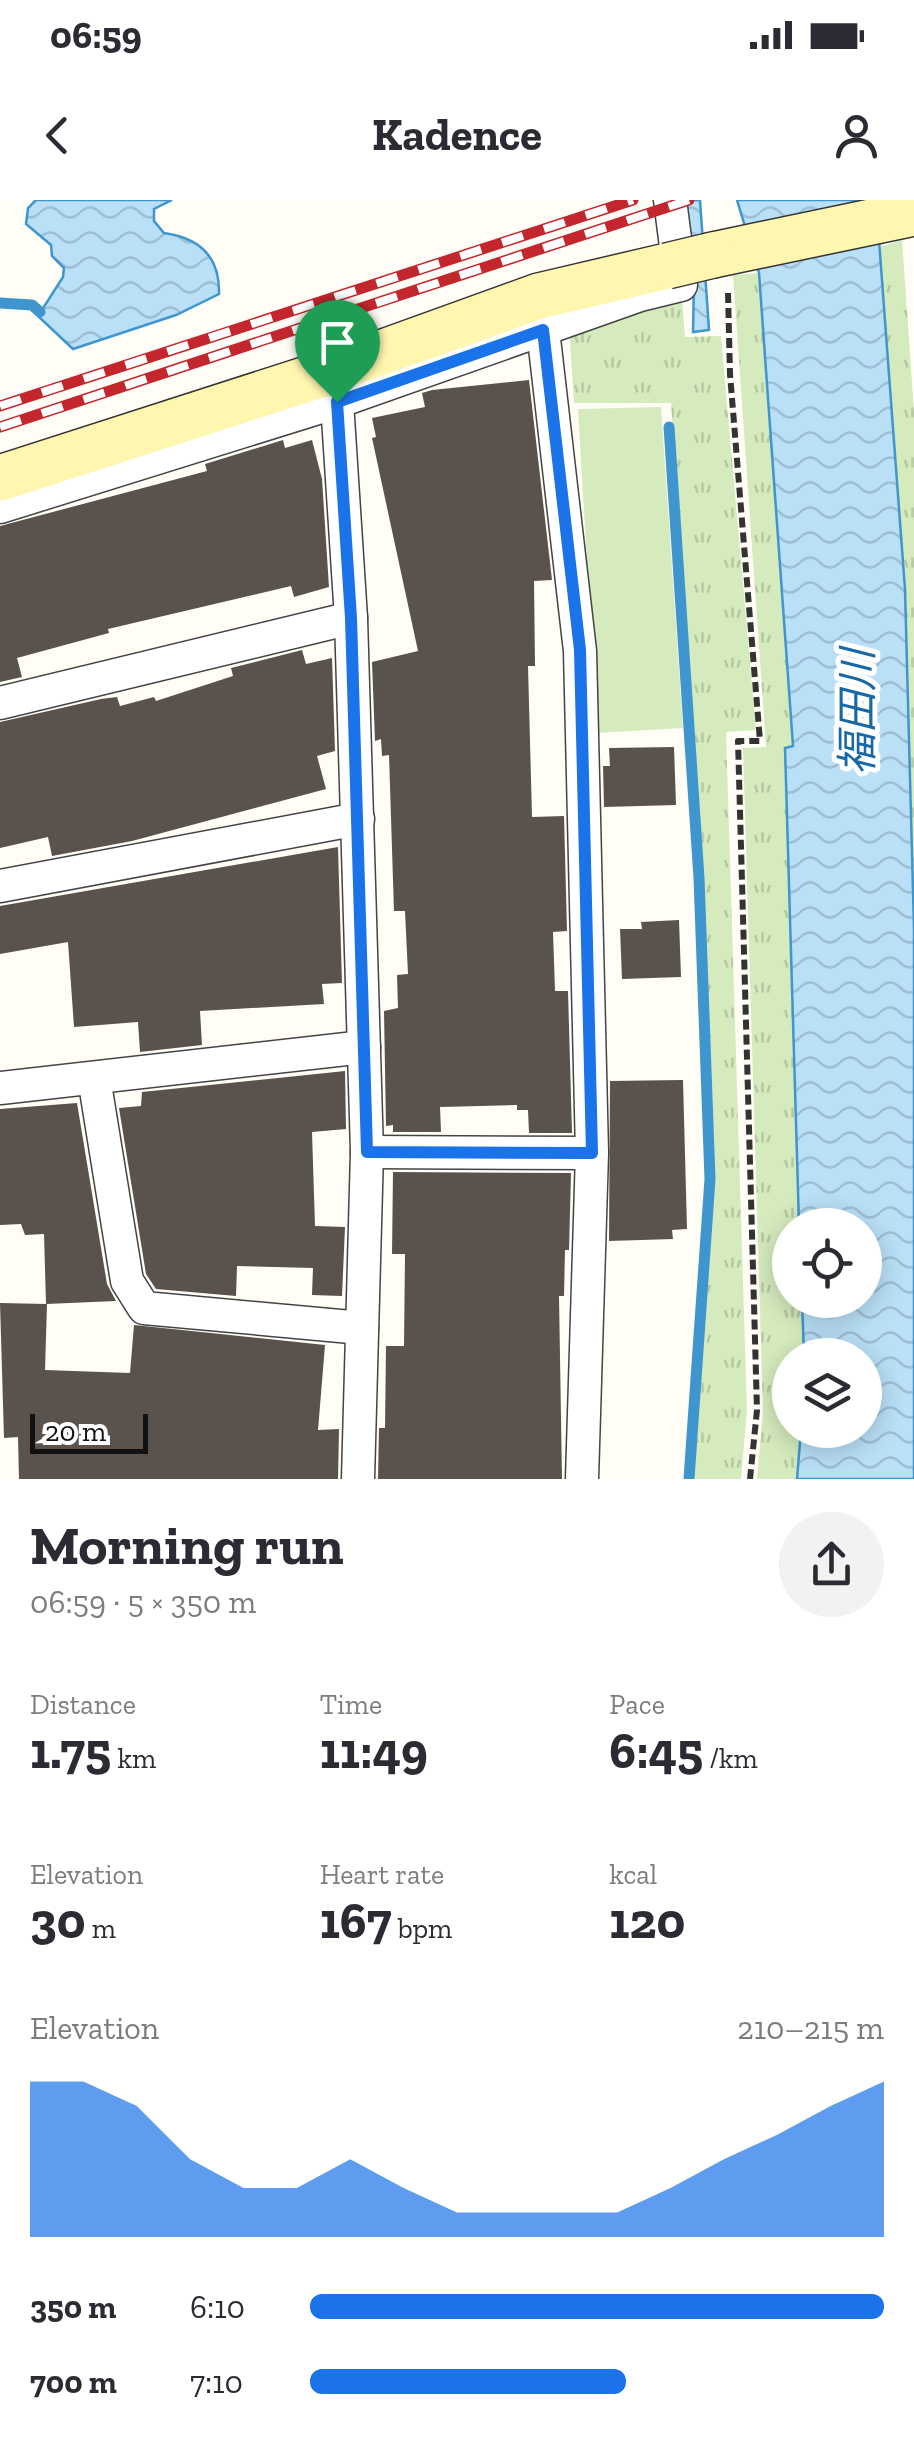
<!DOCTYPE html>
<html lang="en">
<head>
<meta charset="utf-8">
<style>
  body { margin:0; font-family:"Zilla Slab","Noto Sans JP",serif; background:#f2f2f3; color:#2b2b33; height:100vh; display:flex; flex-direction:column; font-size:38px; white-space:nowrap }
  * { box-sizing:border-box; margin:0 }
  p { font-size:32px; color:#7c7c81 }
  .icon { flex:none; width:55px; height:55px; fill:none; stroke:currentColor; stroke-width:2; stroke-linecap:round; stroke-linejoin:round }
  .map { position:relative; height:1279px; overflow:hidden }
  .side { display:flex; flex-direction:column; background:#fff; flex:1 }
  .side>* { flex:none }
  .fabs { position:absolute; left:772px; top:1008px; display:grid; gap:20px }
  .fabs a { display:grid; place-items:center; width:110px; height:110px; border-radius:50%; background:#fff; box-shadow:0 5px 25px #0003; font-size:50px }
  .scale { position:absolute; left:30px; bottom:25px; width:118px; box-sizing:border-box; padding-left:10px; border:5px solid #111; border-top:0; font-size:28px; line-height:35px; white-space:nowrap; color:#111; -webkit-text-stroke:8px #fff; paint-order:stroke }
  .pin { position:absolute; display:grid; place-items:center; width:85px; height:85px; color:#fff; margin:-102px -42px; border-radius:50% 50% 50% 0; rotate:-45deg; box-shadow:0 0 10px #0007 }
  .pin .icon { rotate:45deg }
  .round { display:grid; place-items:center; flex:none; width:105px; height:105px; border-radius:52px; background:#f2f2f3 }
  .headline { display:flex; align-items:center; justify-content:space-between; height:170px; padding:0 30px }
  h1 { font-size:55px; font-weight:700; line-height:75px }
  .metrics { display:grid; grid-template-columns:repeat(3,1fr); gap:15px; height:170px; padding:10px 30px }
  .metrics div { display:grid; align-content:center }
  .metrics b { font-size:50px; font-weight:700 }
  .metrics small { font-size:28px; font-weight:400 }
  .metrics p { font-size:28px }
  .chart { height:280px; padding:20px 30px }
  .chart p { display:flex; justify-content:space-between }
  .chart svg { width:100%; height:180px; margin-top:10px; fill:#1a73e8; opacity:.7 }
  ul { padding:0 30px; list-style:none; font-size:32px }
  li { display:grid; grid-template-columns:160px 120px 1fr; align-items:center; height:75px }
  li i { height:25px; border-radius:12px; background:#1a73e8 }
  .status { display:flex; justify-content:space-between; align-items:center; height:70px; padding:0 50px; background:#fff; direction:ltr }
  .status svg { height:28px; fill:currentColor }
  header { display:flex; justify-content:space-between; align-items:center; height:130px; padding:0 30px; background:#fff; font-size:45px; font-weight:700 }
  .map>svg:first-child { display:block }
  .grass { fill:url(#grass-tufts) }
  .park { fill:#d5ebbd }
  .water { fill:url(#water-waves); stroke:#3f96cf; stroke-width:2.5 }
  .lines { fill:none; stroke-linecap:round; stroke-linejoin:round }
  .stream { stroke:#3f96cf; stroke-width:11 }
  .building { fill:#5a524d }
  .street-casing { stroke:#444; stroke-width:35 }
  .secondary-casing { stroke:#333; stroke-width:48 }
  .path { stroke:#333; stroke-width:6; stroke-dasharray:10 5; stroke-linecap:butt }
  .street { stroke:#fff; stroke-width:32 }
  .secondary { stroke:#fff6b0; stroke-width:45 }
  .rail-casing { stroke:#c4262e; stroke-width:11 }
  .rail { stroke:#fff; stroke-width:8; stroke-dasharray:22; stroke-linecap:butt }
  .secondary-bridge-casing { stroke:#333; stroke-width:48; stroke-linecap:butt }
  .secondary-bridge { stroke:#fff6b0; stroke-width:45 }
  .route-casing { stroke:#fff; stroke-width:20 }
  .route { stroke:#1a73e8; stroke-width:12 }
  .labels { text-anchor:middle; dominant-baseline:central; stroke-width:10; stroke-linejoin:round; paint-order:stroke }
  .water-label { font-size:42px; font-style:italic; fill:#1768a6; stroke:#fff }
</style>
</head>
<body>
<div class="status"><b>06:59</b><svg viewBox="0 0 49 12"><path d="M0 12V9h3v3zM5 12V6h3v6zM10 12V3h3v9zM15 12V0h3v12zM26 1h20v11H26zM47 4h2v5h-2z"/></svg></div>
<header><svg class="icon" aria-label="back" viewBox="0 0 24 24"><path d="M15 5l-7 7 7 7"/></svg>Kadence<svg class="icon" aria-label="person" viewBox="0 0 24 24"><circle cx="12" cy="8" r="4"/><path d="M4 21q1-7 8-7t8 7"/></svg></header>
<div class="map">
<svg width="914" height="1279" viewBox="0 0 914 1279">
  <defs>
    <pattern id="grass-tufts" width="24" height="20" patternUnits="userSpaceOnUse" patternTransform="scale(2.5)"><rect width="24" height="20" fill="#d5ebbd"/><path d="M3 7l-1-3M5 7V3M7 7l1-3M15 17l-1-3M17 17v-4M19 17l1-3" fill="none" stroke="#b6c8a1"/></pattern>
    <pattern id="water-waves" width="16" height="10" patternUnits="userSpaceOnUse" patternTransform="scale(2.5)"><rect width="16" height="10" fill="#b9e0f7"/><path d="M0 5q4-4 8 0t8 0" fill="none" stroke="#9ebfd3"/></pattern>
  </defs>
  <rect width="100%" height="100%" fill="#fffdf5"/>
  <!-- grass -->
  <g class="grass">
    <path d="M902,40l12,171v518l-9,-340 -28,-341z"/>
    <path d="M759,73l34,474 -8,2 14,476h-9v75h12l2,55h-14v75h11l-4,49h-40l6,-68 -20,-663 23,-1 -33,-472z"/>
    <path d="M682,99l3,38 36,-1 35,394 -30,2 21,678 -6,69h-48l20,-301 -11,-304 -31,-471h-97l-5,-76z"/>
  </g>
  <!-- park -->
  <path class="park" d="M661,207l22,321 -86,5 -19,-324z"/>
  <!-- water -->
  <g class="water">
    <path d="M36,0h136l-18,9v12l10,12c36,5 56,24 55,61l-43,21 -103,34 -35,-33 25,-39 1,-9 -12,-12 -1,-11 -25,-21 2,-16z"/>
    <path d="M683,0h17l9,130 -16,2 1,-50z"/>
    <path d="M737,0h139l29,389 9,340v550h-117l4,-49h64v-75h-61l-2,-55h63v-75h-66l-14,-477 8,-2 -34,-473z"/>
  </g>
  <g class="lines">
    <!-- stream -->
    <g class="stream">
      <path d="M0,103l32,2 8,7"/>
      <path d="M669,227l30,451 11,301 -21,300"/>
    </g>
  </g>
  <!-- building -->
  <g class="building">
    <path d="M529,180l23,200 -18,1 1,85h-7l4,151 32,-1 3,115 -14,1 2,59h13l4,142h-43l-1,-23h-11v-5l-77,2 1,25h-48v-7l-7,1 -2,-115 14,-3 -1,-33 11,-1 -3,-63h-11l-5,-156 -7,1 -1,-17 -6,2 -3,-79 46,-11 -46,-213 4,-1 -4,-19 53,-11 -3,-14 10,-3z"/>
    <path d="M283,240l2,8 27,-8 10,39 7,108 -35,10 -3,-11 -183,43 1,4 -92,25 5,19 -22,5v-156l207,-55 -2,-7z"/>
    <path d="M302,450l4,14 26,-6 3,93 -18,5 9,33 -194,52 -80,15 -4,-19 -48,11v-126l101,-23 16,-2 3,9 34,-9 2,4 77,-25 -2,-8z"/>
    <path d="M674,547l2,58 -72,2 -1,-41h7l-1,-18z"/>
    <path d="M338,647l4,136 -20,1 2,20 -124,7 2,34 -62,7 -2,-30 -64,5 -6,-85 -68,12v-48z"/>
    <path d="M679,720l2,57 -59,2 -2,-50h22l-1,-7z"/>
    <path d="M345,871l1,58 -34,3 3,94 30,1 -3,69 -30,-1 1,-27 -76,-2 -1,30 -80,-7 -10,-15 -27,-166 22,-2 1,-14z"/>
    <path d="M683,880l4,149 -15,1 1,9 -64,2 1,-160z"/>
    <path d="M77,903l30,181 9,17 -70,3 -2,-70 -19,1 -4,-11 -21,1v-116z"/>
    <path d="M393,972l178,1 -2,77h-4l-1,46h-5l3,183h-184l1,-51h6l1,-82h18l1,-92h-13z"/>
    <path d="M0,1103l47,1 -2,66 85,3 4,-48 191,20 -7,85 21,-1 -1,50h-319l-1,-42 -14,1z"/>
  </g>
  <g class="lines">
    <defs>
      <g id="street">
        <path d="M543,130l37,321 12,502 -10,326"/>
        <path d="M337,202l14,216 16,534 -9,327"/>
        <path d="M0,307l337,-105 303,-107 41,-10 -11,-85"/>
        <path d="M0,503l351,-85"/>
        <path d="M0,686l358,-67"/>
        <path d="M94,878l33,203 17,27 218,20"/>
        <path d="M0,888l364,-41"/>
        <path d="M367,952l225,1"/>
      </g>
      <g id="secondary">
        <path d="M713,55l201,-42"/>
        <path d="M0,278l323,-104 216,-78 128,-30"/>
      </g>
    </defs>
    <!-- street casing -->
    <use href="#street" class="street-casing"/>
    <!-- secondary casing -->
    <use href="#secondary" class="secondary-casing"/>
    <!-- path -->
    <path class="path" d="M728,93l2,81 30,367h-22l19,669 -7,69"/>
    <!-- street -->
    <use href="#street" class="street"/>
    <!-- secondary -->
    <use href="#secondary" class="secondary"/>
    <defs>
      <g id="rail">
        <path d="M0,206l633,-206"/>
        <path d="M0,227l689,-227"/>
      </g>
    </defs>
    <!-- rail casing -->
    <use href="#rail" class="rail-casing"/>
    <!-- rail -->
    <use href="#rail" class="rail"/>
    <defs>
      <path id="secondary-bridge" d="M667,66l46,-11"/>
    </defs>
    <!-- secondary-bridge casing -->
    <use href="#secondary-bridge" class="secondary-bridge-casing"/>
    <!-- secondary-bridge -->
    <use href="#secondary-bridge" class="secondary-bridge"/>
  </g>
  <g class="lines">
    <defs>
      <path id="route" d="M543,130l37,320 12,503 -225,-1 -16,-534 -14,-216z"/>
    </defs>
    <!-- route casing -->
    <use href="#route" class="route-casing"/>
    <!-- route -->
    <use href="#route" class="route"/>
  </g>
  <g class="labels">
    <!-- water labels -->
    <g class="water-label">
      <text transform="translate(857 512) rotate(-90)">福田川</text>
    </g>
  </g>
</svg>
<div class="fabs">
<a><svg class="icon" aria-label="locate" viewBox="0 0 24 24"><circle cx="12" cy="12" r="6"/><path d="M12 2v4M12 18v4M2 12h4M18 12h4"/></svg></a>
<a><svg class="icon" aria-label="layers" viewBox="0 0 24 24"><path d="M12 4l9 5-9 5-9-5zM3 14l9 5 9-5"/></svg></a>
</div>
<div class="scale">20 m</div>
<div class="pin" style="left:337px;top:202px;background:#1e9e55"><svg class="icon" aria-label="arrive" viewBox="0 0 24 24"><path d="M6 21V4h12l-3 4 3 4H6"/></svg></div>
</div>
<section class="side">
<div class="headline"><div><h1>Morning run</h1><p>06:59 · 5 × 350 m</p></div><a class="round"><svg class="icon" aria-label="share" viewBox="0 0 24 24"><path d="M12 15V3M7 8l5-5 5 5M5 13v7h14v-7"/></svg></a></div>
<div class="metrics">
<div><p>Distance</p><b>1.75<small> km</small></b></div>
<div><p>Time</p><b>11:49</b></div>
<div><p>Pace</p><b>6:45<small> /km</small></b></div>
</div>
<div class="metrics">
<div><p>Elevation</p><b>30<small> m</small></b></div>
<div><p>Heart rate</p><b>167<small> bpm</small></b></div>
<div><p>kcal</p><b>120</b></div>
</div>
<div class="chart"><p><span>Elevation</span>210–215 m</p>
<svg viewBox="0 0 160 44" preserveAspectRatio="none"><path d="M0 44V6L10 6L20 12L30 25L40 32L50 32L60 25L70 32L80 38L90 38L100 38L110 38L120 32L130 25L140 19L150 12L160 6V44z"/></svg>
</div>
<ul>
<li><b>350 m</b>6:10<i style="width:100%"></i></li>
<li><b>700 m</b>7:10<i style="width:55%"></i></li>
</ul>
</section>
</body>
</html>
